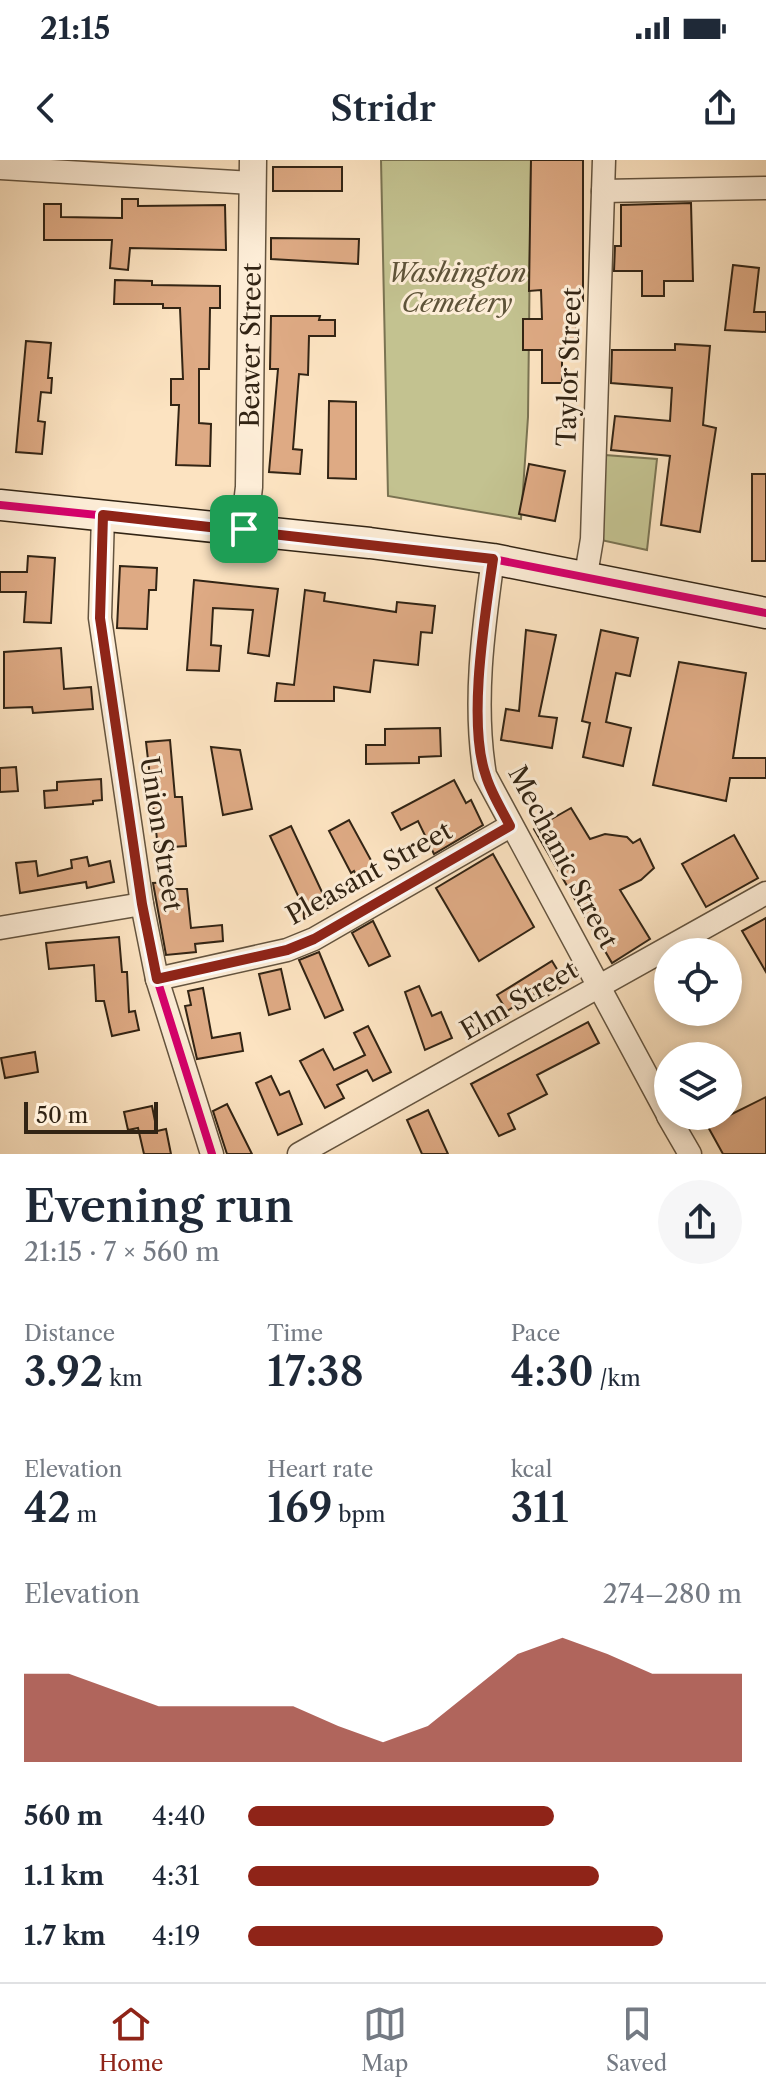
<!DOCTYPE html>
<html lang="en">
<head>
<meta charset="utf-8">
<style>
  body { margin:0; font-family:"Libre Caslon Text",serif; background:#f6f6f7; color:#1f2937; height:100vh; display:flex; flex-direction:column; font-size:30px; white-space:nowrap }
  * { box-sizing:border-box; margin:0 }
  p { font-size:26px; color:#747a83 }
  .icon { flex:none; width:44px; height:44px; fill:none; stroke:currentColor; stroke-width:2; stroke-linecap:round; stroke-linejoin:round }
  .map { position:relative; height:994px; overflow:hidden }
  .side { display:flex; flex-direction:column; background:#fff; flex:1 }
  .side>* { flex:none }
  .tools { position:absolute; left:654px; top:778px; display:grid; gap:16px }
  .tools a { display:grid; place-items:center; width:88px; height:88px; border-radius:50%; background:#fff; box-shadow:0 4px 12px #0003; font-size:40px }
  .scale { position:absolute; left:24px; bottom:20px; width:134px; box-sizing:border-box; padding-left:8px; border:4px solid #322414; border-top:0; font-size:22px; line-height:28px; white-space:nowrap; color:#322414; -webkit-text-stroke:6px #fdedd7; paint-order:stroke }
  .pin { position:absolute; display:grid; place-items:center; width:68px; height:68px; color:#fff; margin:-34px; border-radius:16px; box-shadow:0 4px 12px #0006 }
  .round { display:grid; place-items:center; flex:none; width:84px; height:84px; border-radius:42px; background:#f6f6f7 }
  .overview { display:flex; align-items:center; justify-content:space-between; height:136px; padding:0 24px }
  h1 { font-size:44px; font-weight:600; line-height:60px }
  .metrics { display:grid; grid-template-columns:repeat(3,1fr); gap:12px; height:136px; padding:8px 24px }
  .metrics div { display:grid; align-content:center }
  .metrics b { font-size:40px; font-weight:600 }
  .metrics small { font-size:22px; font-weight:400 }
  .metrics p { font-size:22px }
  .chart { height:224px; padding:16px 24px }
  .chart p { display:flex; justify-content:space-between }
  .chart svg { width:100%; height:144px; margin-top:8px; fill:#8f2418; opacity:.7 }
  ul { padding:0 24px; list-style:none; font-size:26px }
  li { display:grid; grid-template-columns:128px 96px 1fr; align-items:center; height:60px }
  li i { height:20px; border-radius:10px; background:#8f2418 }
  .status { display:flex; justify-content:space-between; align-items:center; height:56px; padding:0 40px; background:#fff; direction:ltr }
  .status svg { height:22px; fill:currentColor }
  header { display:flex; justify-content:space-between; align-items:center; height:104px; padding:0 24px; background:#fff; font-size:36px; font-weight:600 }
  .menu { display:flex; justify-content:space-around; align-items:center; height:112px; border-top:2px solid #e0e1e3; background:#fff; font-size:22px; color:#747a83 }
  .menu a { display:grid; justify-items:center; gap:4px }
  .menu .current { color:#8f2418 }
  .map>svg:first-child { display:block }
  .green { fill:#c3c290; stroke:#7a7352; stroke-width:2 }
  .building { fill:#deaa84; stroke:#322414; stroke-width:2 }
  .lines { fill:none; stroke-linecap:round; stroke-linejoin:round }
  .minor-casing { stroke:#64543f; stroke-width:25 }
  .tertiary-casing { stroke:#64543f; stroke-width:29 }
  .secondary-casing { stroke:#322414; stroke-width:33 }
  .minor { stroke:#fdedd7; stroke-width:22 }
  .tertiary { stroke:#fdedd7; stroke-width:26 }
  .secondary { stroke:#fdedd7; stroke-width:30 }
  .cycleway-casing { stroke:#fdedd7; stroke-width:13 }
  .cycleway { stroke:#d6006c; stroke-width:8 }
  .route-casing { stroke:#fff; stroke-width:16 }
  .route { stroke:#8f2418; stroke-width:10 }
  .labels { text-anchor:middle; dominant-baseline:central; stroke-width:6; stroke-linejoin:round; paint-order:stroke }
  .park-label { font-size:26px; font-style:italic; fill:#5e5339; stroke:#fdedd7 }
  .street-label { font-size:26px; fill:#322414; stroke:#fdedd7 }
</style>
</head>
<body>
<div class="status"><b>21:15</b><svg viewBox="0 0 49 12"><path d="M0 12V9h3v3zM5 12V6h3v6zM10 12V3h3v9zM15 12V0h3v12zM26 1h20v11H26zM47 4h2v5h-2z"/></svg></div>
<header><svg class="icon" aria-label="back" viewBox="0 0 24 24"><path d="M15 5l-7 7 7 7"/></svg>Stridr<svg class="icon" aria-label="share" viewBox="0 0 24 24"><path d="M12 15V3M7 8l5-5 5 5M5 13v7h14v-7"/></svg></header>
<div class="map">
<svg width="766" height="994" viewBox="0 0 766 994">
  <rect width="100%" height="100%" fill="#fce3c1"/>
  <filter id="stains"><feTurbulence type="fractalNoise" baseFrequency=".0025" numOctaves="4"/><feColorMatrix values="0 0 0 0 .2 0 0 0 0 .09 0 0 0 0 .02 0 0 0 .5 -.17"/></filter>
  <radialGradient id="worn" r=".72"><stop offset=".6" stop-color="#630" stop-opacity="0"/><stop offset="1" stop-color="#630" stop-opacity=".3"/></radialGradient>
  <!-- green -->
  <g class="green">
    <path d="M381,0h150l-3,257 -7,102 -133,-23z"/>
    <path d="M605,295l52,4 -10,91 -46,-10z"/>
  </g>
  <!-- building -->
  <g class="building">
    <path d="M531,0h52v141h-7l1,48 -15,1v33h-20v-33h-19v-31h19l-1,-29 -12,1z"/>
    <rect x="273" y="7" width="69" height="24"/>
    <path d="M122,39h16v7l87,-1 1,45 -96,-2 -2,22 -18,-2 2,-28h-68v-36h17v13l61,1z"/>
    <path d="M691,43l2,78h-29v15h-22v-25h-28l1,-25h6v-41z"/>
    <path d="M271,78l88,1 -1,25 -87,-5z"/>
    <path d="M733,105l26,3 -5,44h12v20l-41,-2z"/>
    <path d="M115,120l37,1v4l68,1v22h-10l-1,61h-10v54l12,1 -1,42 -34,-1 3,-60h-8v-26h12l-3,-71h-17v-4h-49z"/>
    <path d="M271,156h49l-1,4h16v16h-26l-1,39 -9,-1 -6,75 9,1 -2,24 -31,-2 9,-103h-8z"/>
    <path d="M26,181l25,2 -3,35h4l-1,15 -10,-1 -3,29 7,1 -3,32 -26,-2z"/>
    <path d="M675,184l35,2 -7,79 13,3 -16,104 -39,-7 9,-69 -59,-6 4,-34 55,5 2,-33 -61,-5 1,-33h63z"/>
    <path d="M329,241l27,1v77l-28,-1z"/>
    <path d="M529,304l36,7 -10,50 -36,-7z"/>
    <rect x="752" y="314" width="14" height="87"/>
    <path d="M28,396l27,2 -4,65 -27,-1 2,-30h-26v-20h27z"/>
    <path d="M120,406l37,2 -1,22h-7l-2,39 -30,-1z"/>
    <path d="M194,420l84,9 -9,67 -21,-3 5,-43 -40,-2 -2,37 10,1 -2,25 -32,-1z"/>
    <path d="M305,430l20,3 -1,8 72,11 1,-10 38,4 -3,27 -11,-1 -3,33 -44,-5 -4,32 -36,-5v14h-59l2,-18 17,2z"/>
    <path d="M526,470l30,5 -17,81 18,2 -5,30 -51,-8 5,-31 13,2z"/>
    <path d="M601,470l37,8 -8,38 -14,-3 -10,49 25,6 -8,38 -40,-9 7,-34 -8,-2z"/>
    <path d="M61,488l3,41 27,-2 2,22 -60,4 -1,-6 -28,1v-56z"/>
    <path d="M679,502l67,11 -13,85h33v20h-36l-4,23 -73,-16z"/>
    <path d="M440,568l1,28 -22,1v6l-53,1v-19h19v-16z"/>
    <path d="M170,580l5,57h7l4,49 -28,2 -12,-106z"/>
    <path d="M211,587l29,3 12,59 -29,6z"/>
    <path d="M16,607l2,24 -18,1v-24z"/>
    <path d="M101,619l1,21 -9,1v3l-48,4 -1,-17 13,-1v-8z"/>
    <path d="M454,620l12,23 5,-3 12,25 -49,29 -16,-33 -17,9 -9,-17z"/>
    <path d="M571,648l19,31 15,-5 22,3 6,6 7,-4 14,29 -13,12 -21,10 30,49 -38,24 -78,-134z"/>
    <path d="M349,660l29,53 -18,9 -6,-11 -3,2 -22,-42z"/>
    <path d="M291,666l38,81 -25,12 -1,-19h-3l-30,-64z"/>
    <path d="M734,675l24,43 -52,29 -24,-43z"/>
    <path d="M493,694l41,73 -55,34 -43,-73z"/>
    <path d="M87,697l2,9 21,-5 4,21 -27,6 -1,-6 -66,11 -4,-30 20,-2 2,15 34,-8 -1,-8z"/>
    <path d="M172,722v7h15l4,39 31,-3 1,16 -28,3 1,8 -30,3 -13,-72z"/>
    <path d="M766,758v54l-24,-41z"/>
    <path d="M373,761l17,35 -21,10 -17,-33z"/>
    <path d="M119,777l3,35h5l2,40 6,-1 4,19 -27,6 -8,-35h-8l-2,-36 -45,4 -3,-26z"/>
    <path d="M319,792l24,58 -18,8 -26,-58z"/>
    <path d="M552,801l14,23 -24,15 -4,-7 -31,19 -10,-16z"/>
    <path d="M281,809l9,40 -21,6 -10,-41z"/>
    <path d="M419,826l13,30 9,-4 11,26 -27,12 -20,-58z"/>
    <path d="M203,828l9,50 28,-5 3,18 -46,8 -12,-53 6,-1 -3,-14z"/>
    <path d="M588,862l11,21 -62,32 10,19 -39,20 7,15 -16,7 -28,-52z"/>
    <path d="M368,866l23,46 -18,9 -6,-11 -30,15 7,13 -19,10 -25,-47 23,-12 11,21 31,-15 -11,-22z"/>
    <path d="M35,892l3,20 -33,6 -4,-20z"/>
    <path d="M271,916l9,19 9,-4 13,33 -24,11 -22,-52z"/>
    <path d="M766,937v57h-43l-21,-38h26z"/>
    <path d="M227,944l25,50h-25l-1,-3 -13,-40z"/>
    <path d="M152,946l5,25 9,-2 5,25h-27l-6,-26 -10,2 -4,-18z"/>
    <path d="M428,950l20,44h-26l-15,-34z"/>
  </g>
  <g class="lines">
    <defs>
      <g id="minor">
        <path d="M0,8l252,15"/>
        <path d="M603,31l163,-3"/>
        <path d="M103,355l-3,103 42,286 15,75 55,175"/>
        <path d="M493,399c-10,71 -20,145 -8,216l183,340"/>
        <path d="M586,415l6,-36 12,-379"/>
        <path d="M0,768l142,-24"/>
        <path d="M157,819l130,-29 27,-11 196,-113"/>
        <path d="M668,956l22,38"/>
        <path d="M299,994l467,-261"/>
      </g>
      <g id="tertiary">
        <path id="s1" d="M244,369l5,-42 4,-327"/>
      </g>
      <path id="secondary" d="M0,345l370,38 123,16 273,54"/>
    </defs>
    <!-- minor casing -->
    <use href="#minor" class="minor-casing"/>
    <!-- tertiary casing -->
    <use href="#tertiary" class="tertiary-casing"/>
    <!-- secondary casing -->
    <use href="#secondary" class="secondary-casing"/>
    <!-- minor -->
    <use href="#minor" class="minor"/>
    <!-- tertiary -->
    <use href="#tertiary" class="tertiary"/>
    <!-- secondary -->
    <use href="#secondary" class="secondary"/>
    <defs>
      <g id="cycleway">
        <path d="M0,345l370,38 123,16 273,54"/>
        <path d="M103,355l-3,103 42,286 15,75 55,175"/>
      </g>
    </defs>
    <!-- cycleway casing -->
    <use href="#cycleway" class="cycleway-casing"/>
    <!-- cycleway -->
    <use href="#cycleway" class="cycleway"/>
  </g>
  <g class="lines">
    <defs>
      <path id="route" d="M103,355l390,44c-8,57 -26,164 -7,217 5,17 16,34 24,50l-196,113 -27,11 -130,29 -15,-75 -42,-286z"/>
    </defs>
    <!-- route casing -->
    <use href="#route" class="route-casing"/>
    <!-- route -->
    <use href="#route" class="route"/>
  </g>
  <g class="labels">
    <!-- park labels -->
    <g class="park-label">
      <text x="457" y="113">Washington<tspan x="457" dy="30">Cemetery</tspan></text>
    </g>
    <!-- street labels -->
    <g class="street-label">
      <text stroke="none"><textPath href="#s1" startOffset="184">Beaver Street</textPath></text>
      <text transform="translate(569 207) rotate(-88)">Taylor Street</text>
      <text transform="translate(161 674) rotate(81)">Union Street</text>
      <text transform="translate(563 697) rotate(62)">Mechanic Street</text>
      <text transform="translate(369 713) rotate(-29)">Pleasant Street</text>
      <text transform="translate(519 840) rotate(-30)">Elm Street</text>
    </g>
  </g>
  <rect width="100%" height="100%" filter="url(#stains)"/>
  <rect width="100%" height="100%" fill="url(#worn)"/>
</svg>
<div class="tools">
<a><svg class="icon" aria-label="locate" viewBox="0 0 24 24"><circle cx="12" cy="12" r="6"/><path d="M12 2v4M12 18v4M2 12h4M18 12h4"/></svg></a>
<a><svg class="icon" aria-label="layers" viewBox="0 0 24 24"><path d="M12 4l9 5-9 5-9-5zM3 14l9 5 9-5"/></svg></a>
</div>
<div class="scale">50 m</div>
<div class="pin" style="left:244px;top:369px;background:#1e9e55"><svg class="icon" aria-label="arrive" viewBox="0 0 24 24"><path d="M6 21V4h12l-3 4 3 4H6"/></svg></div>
</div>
<section class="side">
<div class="overview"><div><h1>Evening run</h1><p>21:15 · 7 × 560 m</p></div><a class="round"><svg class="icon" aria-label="share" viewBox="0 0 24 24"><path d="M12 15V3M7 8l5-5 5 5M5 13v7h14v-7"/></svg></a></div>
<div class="metrics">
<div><p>Distance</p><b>3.92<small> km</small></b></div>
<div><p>Time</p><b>17:38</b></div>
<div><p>Pace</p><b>4:30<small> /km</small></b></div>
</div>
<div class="metrics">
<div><p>Elevation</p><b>42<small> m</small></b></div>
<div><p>Heart rate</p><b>169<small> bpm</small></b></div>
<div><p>kcal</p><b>311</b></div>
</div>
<div class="chart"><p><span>Elevation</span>274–280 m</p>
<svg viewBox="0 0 160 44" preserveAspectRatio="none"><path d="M0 44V17L10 17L20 22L30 27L40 27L50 27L60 27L70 33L80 38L90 33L100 22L110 11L120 6L130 11L140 17L150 17L160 17V44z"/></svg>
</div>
<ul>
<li><b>560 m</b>4:40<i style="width:62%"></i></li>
<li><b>1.1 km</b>4:31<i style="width:71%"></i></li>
<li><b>1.7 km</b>4:19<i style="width:84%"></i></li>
</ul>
</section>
<nav class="menu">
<a class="current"><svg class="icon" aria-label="home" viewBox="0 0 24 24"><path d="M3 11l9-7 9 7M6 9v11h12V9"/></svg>Home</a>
<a><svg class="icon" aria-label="map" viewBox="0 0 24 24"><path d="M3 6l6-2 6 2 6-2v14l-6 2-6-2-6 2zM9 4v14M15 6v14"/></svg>Map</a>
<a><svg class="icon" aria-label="saved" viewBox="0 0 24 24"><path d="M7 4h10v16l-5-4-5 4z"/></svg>Saved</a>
</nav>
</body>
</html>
